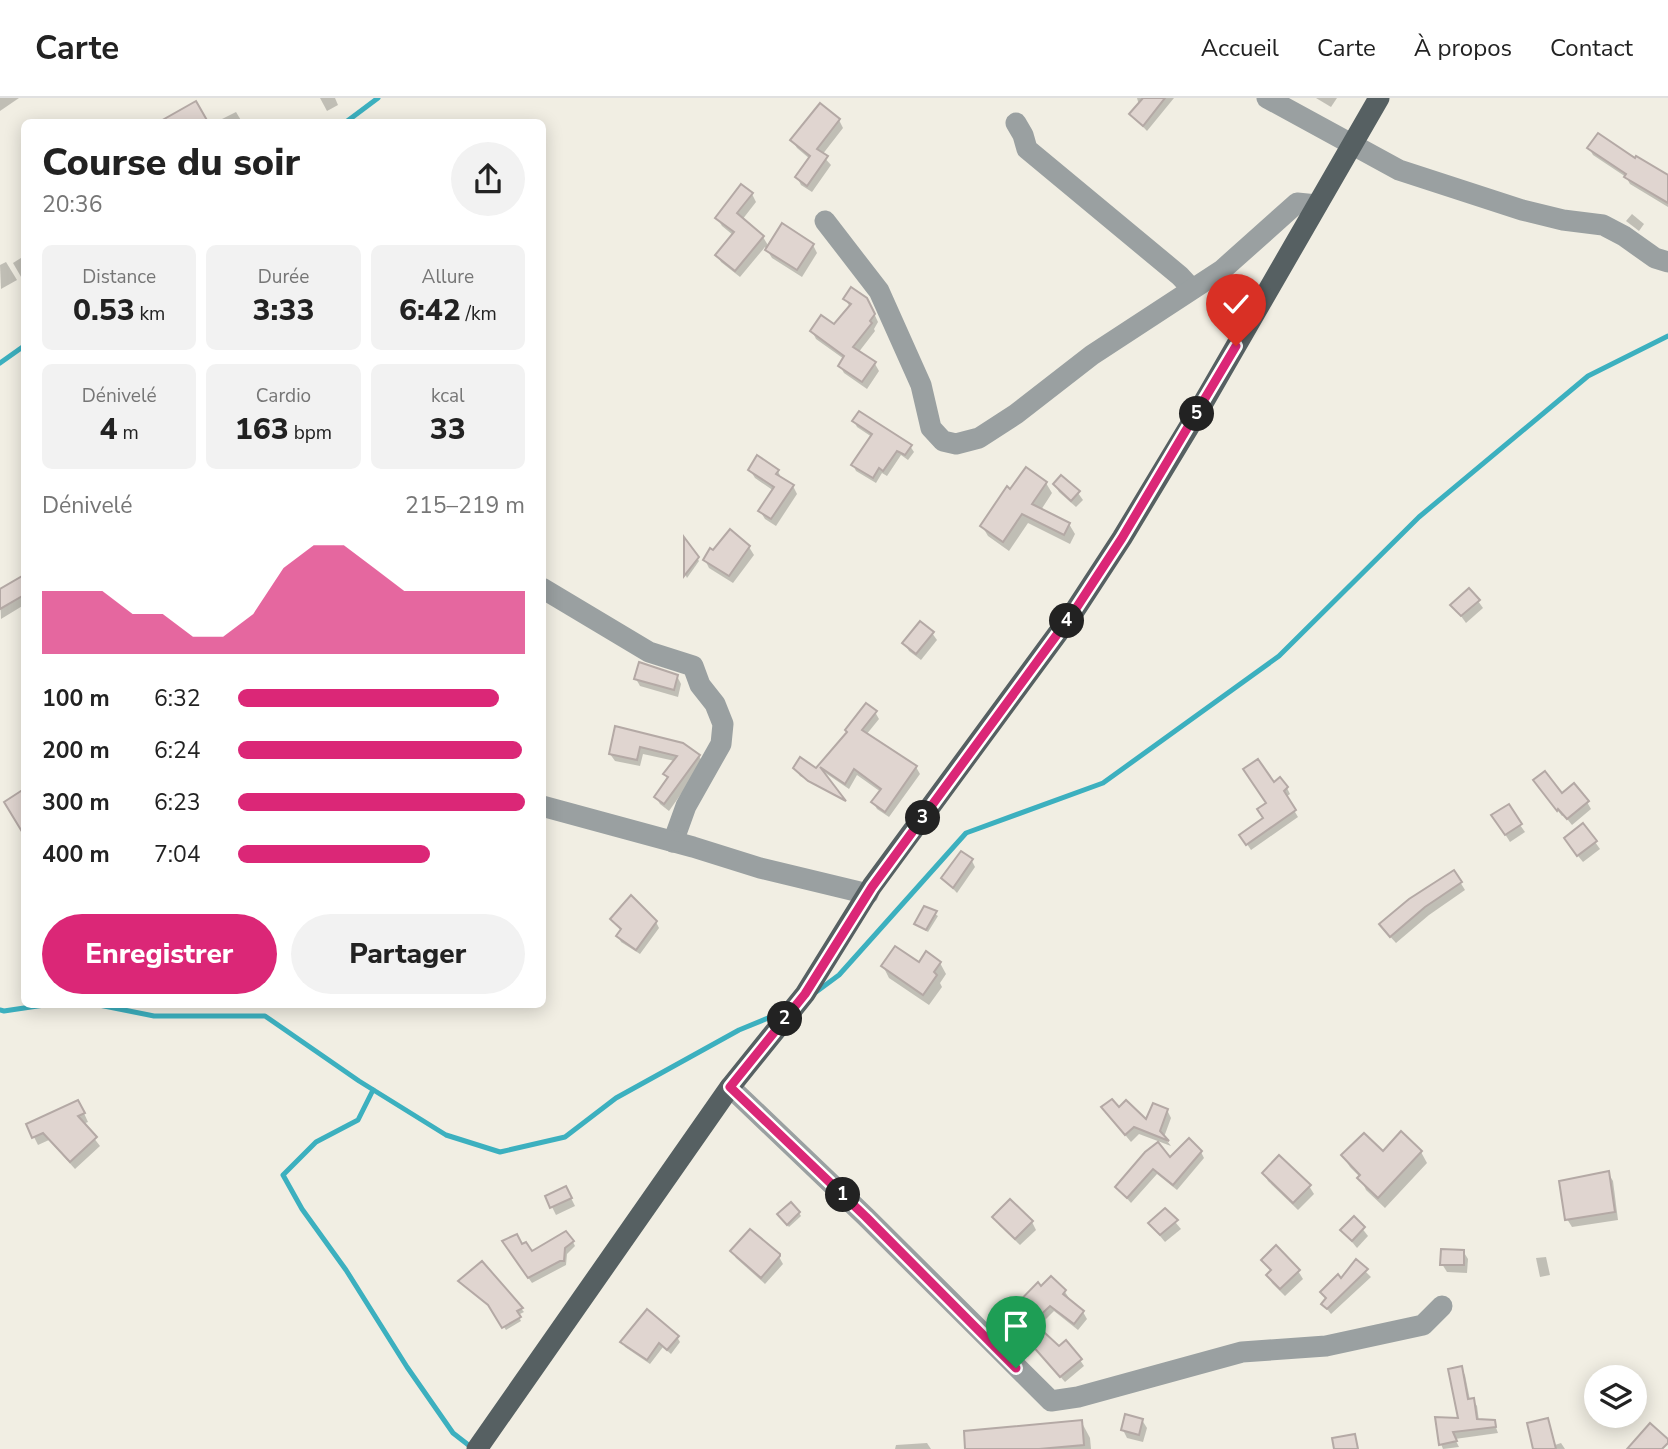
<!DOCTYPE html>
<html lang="fr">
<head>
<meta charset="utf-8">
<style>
  body { margin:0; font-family:"Nunito Sans",sans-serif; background:#f2f2f2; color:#222; height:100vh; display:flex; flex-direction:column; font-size:26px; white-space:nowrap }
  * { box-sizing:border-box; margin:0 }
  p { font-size:23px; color:#767676 }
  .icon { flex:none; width:38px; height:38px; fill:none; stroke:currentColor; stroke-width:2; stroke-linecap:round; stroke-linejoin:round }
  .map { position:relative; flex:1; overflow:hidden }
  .drawer { position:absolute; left:21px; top:21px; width:525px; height:889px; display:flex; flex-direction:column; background:#fff; border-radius:10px; box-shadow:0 4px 18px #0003 }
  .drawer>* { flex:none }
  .tools { position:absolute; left:1584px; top:1267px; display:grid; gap:14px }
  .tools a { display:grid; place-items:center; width:63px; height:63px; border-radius:50%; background:#fff; box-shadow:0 4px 18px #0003; font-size:35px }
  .pin { position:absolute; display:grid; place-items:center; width:60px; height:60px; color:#fff; margin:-72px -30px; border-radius:50% 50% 50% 0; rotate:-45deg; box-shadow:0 0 7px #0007 }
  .pin .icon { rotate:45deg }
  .km { position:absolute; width:35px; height:35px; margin:-18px; border-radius:50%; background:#222; color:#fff; font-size:19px; line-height:35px; text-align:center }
  .round { display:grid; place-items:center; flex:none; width:74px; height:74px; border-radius:37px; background:#f2f2f2 }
  .head { display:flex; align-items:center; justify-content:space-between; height:119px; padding:0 21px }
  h1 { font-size:38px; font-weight:800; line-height:52px }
  .figures { display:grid; grid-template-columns:repeat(3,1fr); gap:10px; height:119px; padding:7px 21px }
  .figures div { display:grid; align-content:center; border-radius:10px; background:#f2f2f2; text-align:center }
  .figures b { font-size:30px; font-weight:800 }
  .figures small { font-size:19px; font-weight:400 }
  .figures p { font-size:19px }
  .chart { height:196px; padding:14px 21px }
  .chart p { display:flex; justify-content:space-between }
  .chart svg { width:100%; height:126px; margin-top:7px; fill:#db2777; opacity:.7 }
  .button { display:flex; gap:14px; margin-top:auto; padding:14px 21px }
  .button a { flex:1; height:80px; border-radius:42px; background:#db2777; color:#fff; font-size:28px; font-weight:800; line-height:80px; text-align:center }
  .button a+a { background:#f2f2f2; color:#222 }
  ul { padding:0 21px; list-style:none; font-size:23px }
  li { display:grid; grid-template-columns:112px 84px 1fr; align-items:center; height:52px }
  li i { height:18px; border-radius:9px; background:#db2777 }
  header { display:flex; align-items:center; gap:42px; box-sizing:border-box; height:98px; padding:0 35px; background:#fff; border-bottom:2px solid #e0e0e0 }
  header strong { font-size:33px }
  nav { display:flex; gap:38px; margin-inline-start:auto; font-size:24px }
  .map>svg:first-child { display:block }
  .shadow { fill:#0003 }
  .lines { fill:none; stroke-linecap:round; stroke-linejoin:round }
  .stream { stroke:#3cb0bf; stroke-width:5 }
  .building { fill:#e0d5d0; stroke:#b4a9a5; stroke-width:2 }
  .minor { stroke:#9aa0a1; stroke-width:21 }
  .major { stroke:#566062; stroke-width:21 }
  .route-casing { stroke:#fff; stroke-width:14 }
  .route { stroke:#db2777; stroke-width:9 }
</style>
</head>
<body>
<header>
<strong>Carte</strong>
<nav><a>Accueil</a><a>Carte</a><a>À propos</a><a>Contact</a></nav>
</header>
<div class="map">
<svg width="1668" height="1351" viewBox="0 0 1668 1351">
  <rect width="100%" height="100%" fill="#f1eee3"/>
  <!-- shadow -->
  <g class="shadow">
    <path d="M0,0h19l-19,13z"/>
    <path d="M320,0h15l3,7 -11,6z"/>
    <path d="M1137,0h37l-27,33 -16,-17 8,-9z"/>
    <path d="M1316,0h21l-6,9z"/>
    <path d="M236,14l6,10h-26z"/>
    <path d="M839,22l4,8 -21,27 9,10 -19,27 -11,-7 -4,-8 13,-18 -13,-11 -5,-8z"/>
    <path d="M1589,50l79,31v28l-38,-23 -4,-7 -33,-22z"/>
    <path d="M752,96l4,8 -14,18 21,17 6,10 44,-2 4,8 -15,24 -30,-19 -7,-11 -25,30 -19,-15 -4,-7 16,-20 -11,-9 -5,-8z"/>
    <path d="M1632,116l12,10 -5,7 -13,-10z"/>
    <path d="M24,158v26l-11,-19z"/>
    <path d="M6,164l11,18 -16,9 -1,-24z"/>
    <path d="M845,201l26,8 7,15 -4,7 1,2 -17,22 17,11 4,7 -12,18 -23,-16 -4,-7 4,-7 -28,-20 -4,-8 22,-4 16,-20z"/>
    <path d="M854,323l56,25 4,6 -6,8 -7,-5 -14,21 -5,-3 -6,10 -20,-12 -3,-6 19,-28 -15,-10z"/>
    <path d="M750,372l28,1 4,9 11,6 4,8 -21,32 -11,-7 -5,-8 14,-20 -19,-13z"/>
    <path d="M1046,385l6,10 -11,17 28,14 6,10 -5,10 -42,-21 -19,28 -21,-15 -6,-10 29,-35z"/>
    <path d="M1055,387l23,8 5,7 -7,7 -17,-15z"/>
    <path d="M686,444l13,19 -12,17 -1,-2z"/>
    <path d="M749,449l5,8 -21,28 -24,-15 -4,-8z"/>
    <path d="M24,479v28l-23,14 -1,-28z"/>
    <path d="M1478,503l5,7 -17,15 -13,-18z"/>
    <path d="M932,535l5,7 -16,20 -12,-9 -5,-8z"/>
    <path d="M677,578l4,8 -3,13 -38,-11 -4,-7z"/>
    <path d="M875,614l4,7 -13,16 50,32 4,7 -31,43 -12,-8 -4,-7 8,-10 -24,-17 -8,14 -28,-19 19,26 -40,-20 -5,-8 21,2z"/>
    <path d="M616,630l83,28 4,7 -34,48 -9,-7 -4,-7 12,-17 -3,-5 10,-14 -32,-7 -3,12 -25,-5 -5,-7z"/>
    <path d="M1273,687l14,3 3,6 -4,3 12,20 -47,33 -6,-9 19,-22z"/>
    <path d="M1539,689l48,15 4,7 -19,16 -8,-10 -2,1z"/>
    <path d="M1498,725l22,2 5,7 -15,10z"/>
    <path d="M1595,744l5,7 -17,13 -13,-16z"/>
    <path d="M962,755l10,8 3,6 -18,26 -14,-15z"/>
    <path d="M1454,774l11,18 -36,25 -33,28 -10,-11z"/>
    <path d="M925,810l13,8 -10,16 -12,-8z"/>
    <path d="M612,821l44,3 3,6 -19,26 -19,-12 -3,-6 4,-5z"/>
    <path d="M940,865l6,11 -6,9 2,4 -13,18 -40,-27 -6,-12z"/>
    <path d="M1103,1010l16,1 28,13 20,-12 4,8 -7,19 7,9 -32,-12 -8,8z"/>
    <path d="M82,1011l6,13 -5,2 17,22 -25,23 -26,-29 -11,5 -10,-20z"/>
    <path d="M1201,1054l3,6 -27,32 -20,-16 -26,29 -14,-16 53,-28z"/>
    <path d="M1421,1054l6,11 -42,45 -19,-18 -6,-13 -10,-10 -7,-11z"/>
    <path d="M1608,1075l5,8 5,39 -46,7 -5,-8z"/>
    <path d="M1264,1076l45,12 5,8 -16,16 -30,-29z"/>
    <path d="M570,1098l5,10 -19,9 -9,-18z"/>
    <path d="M1165,1112l16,19 -16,13 -15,-18z"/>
    <path d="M799,1115l2,3 -12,11 -8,-9z"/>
    <path d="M995,1119l37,5 4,8 -16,15 -21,-20z"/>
    <path d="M1354,1120l14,18 -11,12 -15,-18z"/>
    <path d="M573,1144l2,4 -8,8 -1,11 -34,18 -25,-36 24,7z"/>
    <path d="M1463,1153l5,8 -1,14 -20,-1 -5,-8z"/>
    <path d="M732,1154l46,3 5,9 -18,20 -29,-26z"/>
    <path d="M1546,1159l4,18 -10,2 -4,-19z"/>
    <path d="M1263,1162l35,11 5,8 -18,17 -13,-13 -4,-8 4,-3z"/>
    <path d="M1356,1164l15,15 -40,37 -8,-10 3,-4 -4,-8 20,-12z"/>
    <path d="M481,1165l43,49 -6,3 3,6 -15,9 -14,-21 -31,-27z"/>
    <path d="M1051,1180l14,14 4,6 -2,2 16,12 4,7 -9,11 -24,-19 -17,17 22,21 21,11 4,6 -19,16 -29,-33 -8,8 -8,-7 -3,-6 8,-9 -17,-20z"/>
    <path d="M677,1239l3,5 -9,12 -8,-7 -13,17 -25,-17 -3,-5z"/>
    <path d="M1461,1270l4,7 5,25h3l4,6 2,15 15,1 4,11 -43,6 4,8 -16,2 -2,-5 19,-24z"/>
    <path d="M1142,1322l5,8 -4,14 -16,-4 -4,-8z"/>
    <path d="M1547,1322l8,25 6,-2 4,6h-30z"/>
    <path d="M1081,1323l9,17 1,11h-124z"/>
    <path d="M927,1345l4,6h-36l1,-4z"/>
  </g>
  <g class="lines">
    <!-- stream -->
    <g class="stream">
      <path d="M346,24l32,-24"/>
      <path d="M0,265l24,-17"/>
      <path d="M816,894l23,-17 127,-142 137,-50 176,-127 140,-139 169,-141 80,-40"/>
      <path d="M94,906l60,12h111l94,65 87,54 54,17 65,-15 51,-39 123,-68 39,-16"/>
      <path d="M0,912l4,1 47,-7"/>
      <path d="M373,992l-15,30 -42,22 -33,33 19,34 44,61 61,97 46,66 18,14"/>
    </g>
  </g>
  <!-- building -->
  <g class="building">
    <path d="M1143,0h22l-22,28 -14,-12z"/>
    <path d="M196,3l12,21h-49z"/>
    <path d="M820,5l20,16 -23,30 11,7 -21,30 -12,-9 15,-21 -20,-16z"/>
    <path d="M1598,35l37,25 1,-2 32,19v28l-44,-26 2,-3 -39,-26z"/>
    <path d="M741,86l12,9 -16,20 27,23 -29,35 -20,-16 19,-23 -19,-14z"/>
    <path d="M782,125l32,21 -17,26 -32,-20z"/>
    <path d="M851,189l16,11 8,16 -5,7 2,2 -19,24 23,15 -14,20 -24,-16 6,-10 -34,-25 11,-16 13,9 17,-20 -8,-5z"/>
    <path d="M859,313l53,34 -7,10 -8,-4 -14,20 -4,-3 -6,10 -22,-13 21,-31 -20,-13z"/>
    <path d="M757,357l22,15 -3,4 18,11 -23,34 -13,-8 16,-24 -26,-17z"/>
    <path d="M1026,369l21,15 -15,22 38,19 -6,12 -42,-21 -19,28 -23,-16 27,-40 3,3z"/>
    <path d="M1061,377l19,16 -9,10 -18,-17z"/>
    <path d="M730,431l20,17 -21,30 -26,-16 7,-12 3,2z"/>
    <path d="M684,439l15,20 -15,19z"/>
    <path d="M24,477v20l-24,14v-20z"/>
    <path d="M1469,490l11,12 -19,16 -11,-11z"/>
    <path d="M920,523l14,11 -18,22 -14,-11z"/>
    <path d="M639,564l39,13 -4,15 -40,-11z"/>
    <path d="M866,605l11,8 -15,19 55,36 -32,46 -14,-10 10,-13 -27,-20 -9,15 -25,-17 26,34 -38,-20 -15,-13 7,-11 16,11 31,-36 -2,-2z"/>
    <path d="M615,628l68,17 17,12 -36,49 -10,-7 14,-20 -5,-3 14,-18 -37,-9 -3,13 -28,-6z"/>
    <path d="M1258,661l16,23 6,-5 8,10 -4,4 12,19 -50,35 -7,-10 24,-17 -6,-9 9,-6 -23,-34z"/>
    <path d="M1545,673l17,22 12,-10 15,18 -22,18 -9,-10 -1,2 -24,-31z"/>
    <path d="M24,691v46l-20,-33z"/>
    <path d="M1509,706l13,20 -17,11 -14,-20z"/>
    <path d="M1583,725l14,18 -20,15 -13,-18z"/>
    <path d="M961,753l12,8 -20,29 -12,-10z"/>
    <path d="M1454,772l8,12 -37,25 -35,30 -11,-13 30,-25z"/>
    <path d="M631,797l26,26 -21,29 -20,-14 5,-7 -11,-10z"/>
    <path d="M924,808l13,5 -11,19 -12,-6z"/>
    <path d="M895,848l24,16 7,-11 15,11 -7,10 3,3 -14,20 -42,-29z"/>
    <path d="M1112,1001l7,8 7,-7 20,19 7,-16 15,6 -8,22 9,10 -35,-14 -9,8 -24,-28z"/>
    <path d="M78,1002l7,13 -7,3 19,21 -27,25 -27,-29 -11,5 -6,-14z"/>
    <path d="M1401,1033l21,20 -44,47 -21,-20 3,-3 -19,-20 23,-22 19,18z"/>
    <path d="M1189,1040l13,13 -29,34 -20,-16 -26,29 -12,-11 30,-35 13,-10 12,15z"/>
    <path d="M1279,1057l32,30 -18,18 -31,-30z"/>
    <path d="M1609,1073l6,41 -50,8 -6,-39z"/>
    <path d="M566,1088l6,12 -22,10 -5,-12z"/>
    <path d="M1010,1101l23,22 -18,18 -23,-22z"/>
    <path d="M791,1104l9,10 -13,13 -10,-11z"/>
    <path d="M1165,1110l13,12 -18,15 -12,-12z"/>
    <path d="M1354,1118l11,11 -13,14 -12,-11z"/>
    <path d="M750,1131l30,25v2l-19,22 -31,-27z"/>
    <path d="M566,1133l8,10 -9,7 -1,13h-4l-32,17 -26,-37 15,-7 5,10 4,-2 6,9z"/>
    <path d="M1276,1147l24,25 -20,19 -14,-14 5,-5 -10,-10z"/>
    <path d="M1441,1151l23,1v15h-24z"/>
    <path d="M1356,1161l12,10 -41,40 -6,-5 5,-6 -6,-6 18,-18 3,4z"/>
    <path d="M482,1163l41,47 -6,3 4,6 -19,11 -14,-23 -30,-24z"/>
    <path d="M1051,1178l15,14 -3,4 21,17 -10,13 -24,-18 -17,16 26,24 7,-6 16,19 -22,18 -29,-33 -8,8 -9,-9 10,-9 -18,-19 32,-33 3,4z"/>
    <path d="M647,1211l32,27 -12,14 -8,-7 -12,17 -27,-18z"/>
    <path d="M1462,1268l6,33 6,-1 3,21 18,1 1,7 -43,5 4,9 -18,4 -4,-28 23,1 -10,-49z"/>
    <path d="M1125,1316l18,5 -4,16 -18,-5z"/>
    <path d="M1548,1320l8,31h-23l-6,-26z"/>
    <path d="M1082,1322l2,25 -45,4h-74l-1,-18z"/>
    <path d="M1650,1325l18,16v4l-6,6h-35z"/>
    <path d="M1355,1336l3,15h-24l-2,-11z"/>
  </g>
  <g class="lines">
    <!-- minor -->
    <g class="minor">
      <path d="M1267,0l132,72 123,40 41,10 40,5 21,11 31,22 13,4"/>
      <path d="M1016,25l7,12 4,14 153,127 12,13"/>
      <path d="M825,123l54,70 42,94 10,43 12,13 13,3 23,-6 37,-24 76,-59 130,-85 75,-67 20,2"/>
      <path d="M542,490l107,64 44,14 7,19 15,19 8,20 -2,20 -35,62 -13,36"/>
      <path d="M542,708l151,41 67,21 108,26"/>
      <path d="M730,989l136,130 185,184 27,-4 164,-45 84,-6 97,-21 19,-19"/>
    </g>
    <!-- major -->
    <path class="major" d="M477,1351l253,-362 75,-93 67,-108 203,-276 47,-72 73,-121 184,-319"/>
  </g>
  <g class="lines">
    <defs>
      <path id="route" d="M1016,1270l-150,-151 -136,-130 75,-93 67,-107 203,-277 47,-72 114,-192"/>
    </defs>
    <!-- route casing -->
    <use href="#route" class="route-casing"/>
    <!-- route -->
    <use href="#route" class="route"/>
  </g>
</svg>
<div class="tools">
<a><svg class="icon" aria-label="layers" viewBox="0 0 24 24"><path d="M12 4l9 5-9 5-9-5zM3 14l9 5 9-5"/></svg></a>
</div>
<div class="pin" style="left:1016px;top:1270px;background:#1e9e55"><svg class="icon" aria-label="arrive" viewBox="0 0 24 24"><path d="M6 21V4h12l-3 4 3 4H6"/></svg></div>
<div class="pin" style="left:1236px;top:248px;background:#d93025"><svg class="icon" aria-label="check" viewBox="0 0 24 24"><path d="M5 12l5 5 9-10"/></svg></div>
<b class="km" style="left:843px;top:1097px">1</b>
<b class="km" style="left:785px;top:921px">2</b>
<b class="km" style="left:923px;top:720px">3</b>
<b class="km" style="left:1067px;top:523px">4</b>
<b class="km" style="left:1197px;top:316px">5</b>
<section class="drawer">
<div class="head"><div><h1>Course du soir</h1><p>20:36</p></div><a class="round"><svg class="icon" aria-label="share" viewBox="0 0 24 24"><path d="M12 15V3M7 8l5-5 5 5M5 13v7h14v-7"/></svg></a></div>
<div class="figures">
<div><p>Distance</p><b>0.53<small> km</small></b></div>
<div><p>Durée</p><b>3:33</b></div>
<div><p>Allure</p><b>6:42<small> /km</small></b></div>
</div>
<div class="figures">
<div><p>Dénivelé</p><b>4<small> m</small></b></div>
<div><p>Cardio</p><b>163<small> bpm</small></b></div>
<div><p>kcal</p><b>33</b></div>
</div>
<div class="chart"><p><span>Dénivelé</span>215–219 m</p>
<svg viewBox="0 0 160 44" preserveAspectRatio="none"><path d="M0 44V22L10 22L20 22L30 30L40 30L50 38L60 38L70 30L80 14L90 6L100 6L110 14L120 22L130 22L140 22L150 22L160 22V44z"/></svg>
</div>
<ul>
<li><b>100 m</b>6:32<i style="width:91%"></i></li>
<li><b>200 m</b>6:24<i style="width:99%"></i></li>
<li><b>300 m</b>6:23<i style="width:100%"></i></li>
<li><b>400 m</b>7:04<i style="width:67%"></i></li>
</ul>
<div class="button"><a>Enregistrer</a><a>Partager</a></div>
</section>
</div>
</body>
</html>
